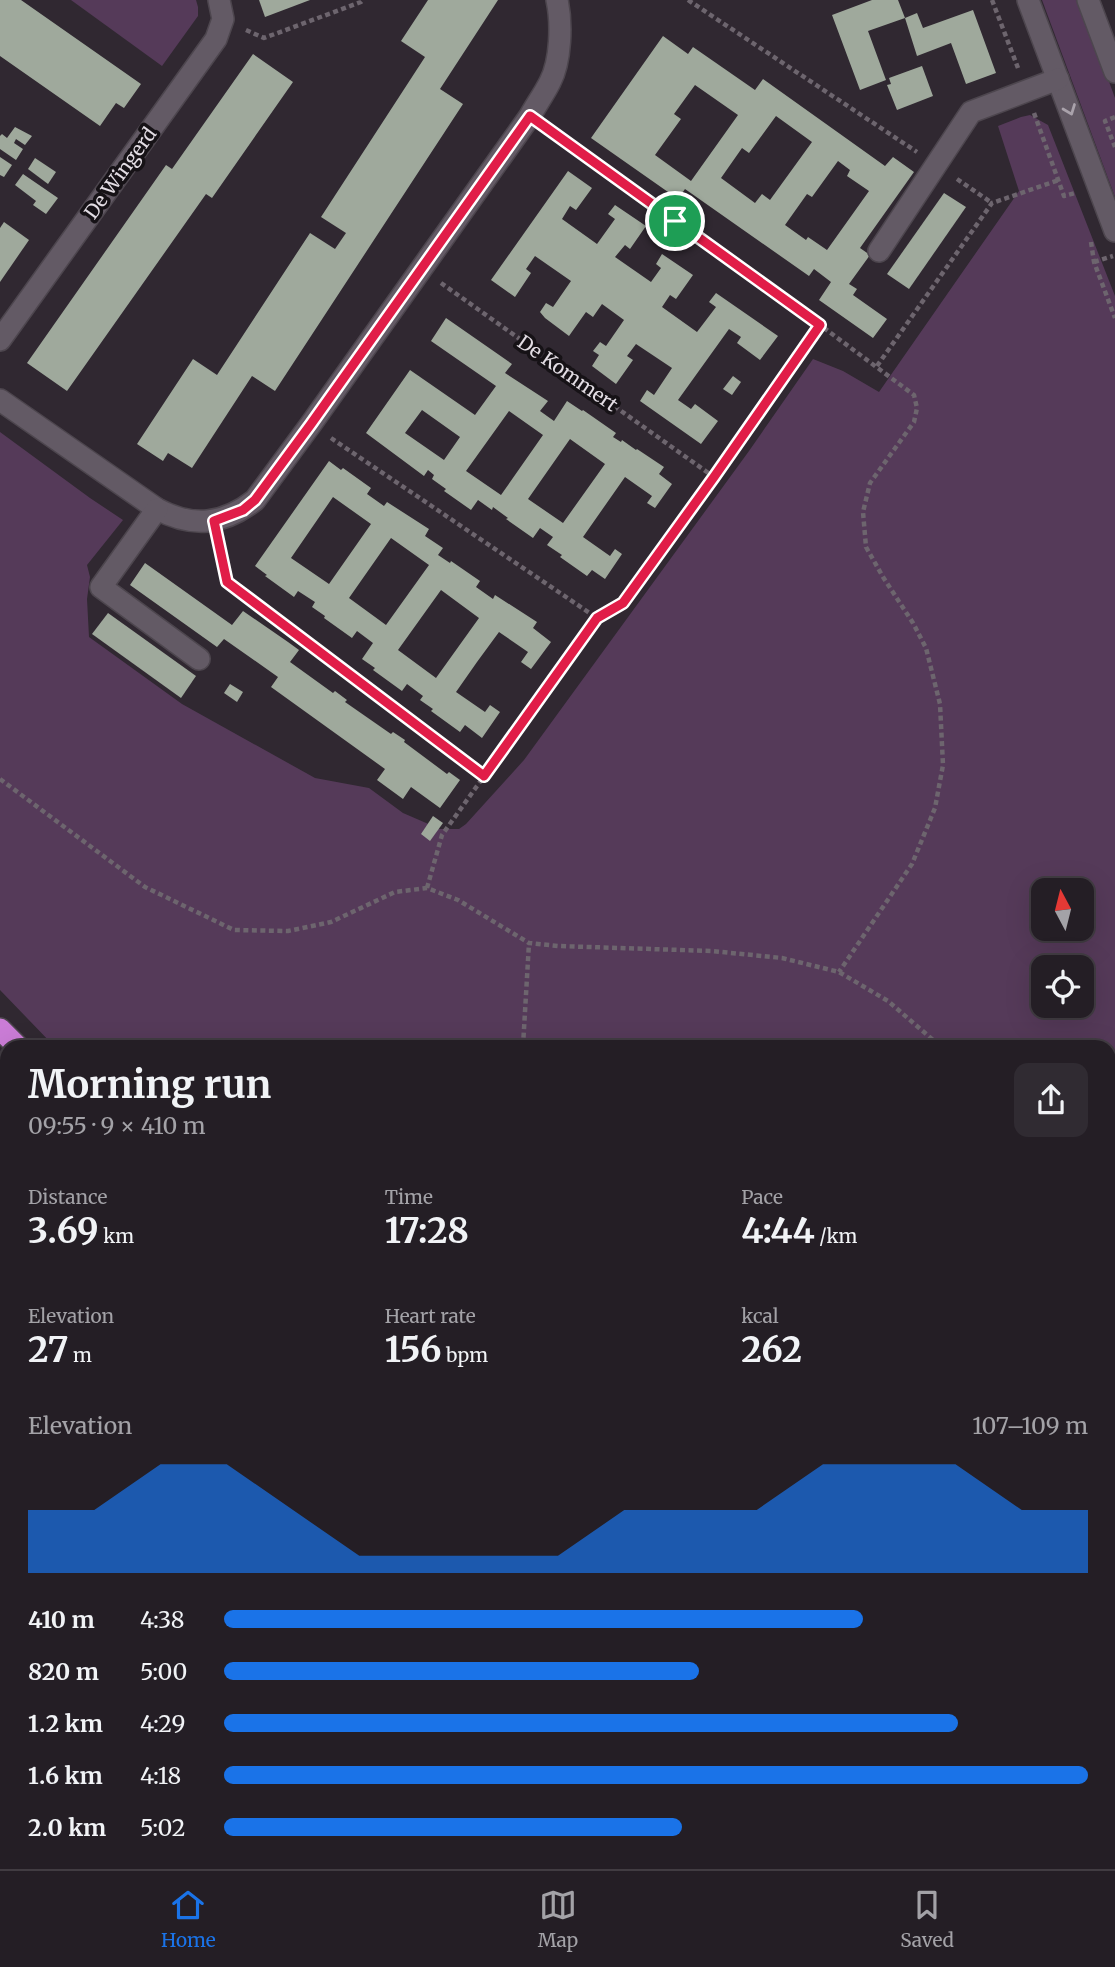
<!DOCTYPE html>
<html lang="en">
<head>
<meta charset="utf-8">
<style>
  body { margin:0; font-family:Merriweather,serif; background:#302b32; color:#f1f3f6; height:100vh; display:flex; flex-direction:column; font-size:26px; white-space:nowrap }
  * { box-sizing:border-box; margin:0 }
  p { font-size:23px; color:#a3a2a7 }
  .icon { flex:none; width:38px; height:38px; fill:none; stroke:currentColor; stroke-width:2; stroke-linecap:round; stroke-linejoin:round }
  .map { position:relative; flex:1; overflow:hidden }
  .drawer { position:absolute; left:0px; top:1040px; width:1116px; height:830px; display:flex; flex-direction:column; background:#241e25; border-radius:21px 21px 0 0; box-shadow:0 7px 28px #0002,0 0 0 2px #413c42 }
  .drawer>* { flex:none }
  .needle { width:46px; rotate:353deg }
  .buttons { position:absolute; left:1031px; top:878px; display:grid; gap:14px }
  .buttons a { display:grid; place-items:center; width:63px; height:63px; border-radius:14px; background:#241e25; box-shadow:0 7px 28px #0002,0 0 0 2px #413c42; font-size:35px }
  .pin { position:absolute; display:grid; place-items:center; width:60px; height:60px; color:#fff; margin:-30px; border:4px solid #fff; border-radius:50%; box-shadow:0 2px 7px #0007 }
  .round { display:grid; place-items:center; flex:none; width:74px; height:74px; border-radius:14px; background:#302b32 }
  .summary { display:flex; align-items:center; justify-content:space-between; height:119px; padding:0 28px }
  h1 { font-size:38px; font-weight:700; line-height:52px }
  .figures { display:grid; grid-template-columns:repeat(3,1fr); gap:10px; height:119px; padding:7px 28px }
  .figures div { display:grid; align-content:center }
  .figures b { font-size:35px; font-weight:700 }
  .figures small { font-size:19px; font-weight:400 }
  .figures p { font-size:19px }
  .chart { height:196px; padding:14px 28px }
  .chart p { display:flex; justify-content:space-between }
  .chart svg { width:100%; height:126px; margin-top:7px; fill:#1a73e8; opacity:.7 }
  ul { padding:0 28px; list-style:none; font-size:23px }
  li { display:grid; grid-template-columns:112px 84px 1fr; align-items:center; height:52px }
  li i { height:18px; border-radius:9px; background:#1a73e8 }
  .tabs { display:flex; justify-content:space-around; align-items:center; height:98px; border-top:2px solid #413c42; background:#241e25; font-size:19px; color:#a3a2a7 }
  .tabs a { display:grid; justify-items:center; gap:4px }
  .tabs .current { color:#1a73e8 }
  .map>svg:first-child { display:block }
  .green { fill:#553a59; fill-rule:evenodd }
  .water { fill:#28002e }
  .building { fill:#9fa99c; fill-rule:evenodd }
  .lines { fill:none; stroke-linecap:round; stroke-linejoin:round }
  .minor-casing { stroke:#4d464e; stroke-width:24 }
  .highway-casing { stroke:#4d464e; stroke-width:24 }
  .path { stroke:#6d656e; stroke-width:4.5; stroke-dasharray:5 3.5; stroke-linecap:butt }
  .minor { stroke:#635a65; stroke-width:21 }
  .highway { stroke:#ca7cd6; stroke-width:21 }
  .oneway { stroke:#a9a2ab }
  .route-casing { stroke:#fff; stroke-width:14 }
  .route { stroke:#e11d48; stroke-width:9 }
  .labels { text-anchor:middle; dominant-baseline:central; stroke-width:7; stroke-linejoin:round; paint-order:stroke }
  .street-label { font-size:19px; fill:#e3dde4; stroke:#161216 }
</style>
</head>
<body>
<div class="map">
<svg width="1115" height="1869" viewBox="0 0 1115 1869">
  <rect width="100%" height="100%" fill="#302831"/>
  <!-- green -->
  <g class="green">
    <path d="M71,0h125l2,7v9l-36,50z"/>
    <path d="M1042,0h37l36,98v99z"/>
    <path d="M1030,115l18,10 67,171v1573h-308l-6,-7h309v-816h-1056l-54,-56v-558l90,66 33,22 -36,45 3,12 -3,22 2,38 93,67 133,74 54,10 34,25 37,16h19l7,-5 58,-64 225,-309 64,-92 30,12 36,21 140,-201 -21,-65 23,-9zM1043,891h39v38h-39zM1043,968h39v38h-39z"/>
    <path d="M0,1051l7,8v76l-7,-8z"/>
    <path d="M0,1203l7,7v225l-7,-9z"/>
    <path d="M421,1862h161l6,7h-159z"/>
  </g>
  <!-- water -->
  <path class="water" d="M0,1490l7,12v70l-7,8z"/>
  <!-- building -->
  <g class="building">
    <path d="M0,0h21l120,84 -17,24 -8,-5 -16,23 -100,-70z"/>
    <path d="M259,0h51l-45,17z"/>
    <path d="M428,0h70l-58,89 23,15 -188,287 -23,-15 -60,92 -24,-15 -5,8 -26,-17 56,-85 24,16 93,-142 25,16 11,-16 -25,-16 104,-160 -24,-16z"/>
    <path d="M872,0h26l7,18 -37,13 18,49 -26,10 -28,-75z"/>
    <path d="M973,10l23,63 -30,11 -15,-41 -34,13 -12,-38 12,-5 6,15z"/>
    <path d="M663,36l25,18 5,-7 62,43 8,-11 122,87 8,-9 21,15 -54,76 10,7 -21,29 8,5 -4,6 34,24 -14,19 -54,-38 12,-18 -17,-13 -5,7 -124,-87 -7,10 -87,-61zM695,85l43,30 -47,66 -36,-26 26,-36 -7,-5zM776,116l36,26 -42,58 -8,-6 -7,9 -34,-25 21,-30 7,5zM838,161l12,9 -3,6 22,15 -42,59 -19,-13 -2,3 -21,-15 22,-31 5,3z"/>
    <path d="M253,54l40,28 -81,116 -6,-4 -139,197 -40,-28 139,-198 6,4z"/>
    <path d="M922,66l11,30 -36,14 -10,-25 4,-1 -2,-6z"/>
    <path d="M15,127l17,9 -7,9 -9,-6 -2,4 9,6 -7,11 -16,-11v-13l2,-2 5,4z"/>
    <path d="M0,157l12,8 -8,12 -4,-2z"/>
    <path d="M35,158l21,14 -8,12 -20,-15z"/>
    <path d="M568,171l24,17 -16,22 -6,-4 -8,13 35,25 18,-25 -7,-5 7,-9 31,21 -16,23 -5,-4 -10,12 36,25 10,-14 -5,-4 6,-10 31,21 -17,24 -6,-4 -8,12 35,25 19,-25 -7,-5 7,-9 62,43 -18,24 -23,-17 4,-6 -12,-8 -51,71 13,9 4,-5 23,17 -17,23 -61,-43 7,-11 7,5 18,-27 -36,-24 -9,12 6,4 -17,24 -24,-18 7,-11 -6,-4 7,-9 6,4 18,-26 -22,-16 -9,13 -7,-5 -17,24 -24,-18 -5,-6 6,-9 7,4 18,-26 -36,-25 -9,13 5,4 -16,24 -24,-17z"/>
    <path d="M23,174l35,24 -12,16 -13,-9 3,-4 -21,-16z"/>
    <path d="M944,193l22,14 -57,82 -22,-15z"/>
    <path d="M4,222l25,18 -29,42v-54z"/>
    <path d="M446,318l66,46 -7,9 43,28 -8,10 14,10 13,-20 15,10 1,-1 33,23 -3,4 8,5 1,-2 14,10 1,-1 27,18 -5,7 13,10 -17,24 -8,-5 5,-7 -27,-19 -42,60 27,19 5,-7 7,5 -17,25 -13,-9 -5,6 -27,-19 2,-2 -15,-10 6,-8 -13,-9 -7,10 -27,-19 2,-1 -15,-11 -1,3 -14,-10 -7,10 -27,-19 2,-2 -14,-10 2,-4 -6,-5 -4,6 -58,-43 44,-63 65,45 21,-29 -65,-45zM422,410l38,27 -16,23 -39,-27zM509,411l34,24 -42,60 -35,-24zM570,439l35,25 -42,59 -35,-24z"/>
    <path d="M733,376l8,6 -9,13 -9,-6z"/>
    <path d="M329,461l12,9 2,-2 28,20 -4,6 17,12 3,-4 42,27 -4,7 18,12 -5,7 12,8 1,-2 29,20 -4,6 17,12 2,-4 42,27 -4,6 18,14 -20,27 -10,-7 7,-10 -29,-20 -22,30 -21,30 29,20 5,-7 10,7 -18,26 -17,-13 -5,7 -29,-21 2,-2 -13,-9 3,-4 -16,-12 -5,7 -29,-21 2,-2 -13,-9 11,-16 -16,-12 -5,7 -28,-20 1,-2 -13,-9 3,-5 -17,-11 -4,6 -29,-21 2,-1 -12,-9zM333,497l38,27 -42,60 -38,-26zM391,538l38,27 -43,60 -37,-27zM441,590l38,28 -43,60 -38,-28z"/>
    <path d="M145,563l87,62 11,-14 45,31 11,8 -9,12 43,31 2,-2 12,9 -2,2 46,32 2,-2 12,8 -1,2 43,32 2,-2 11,8 -20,28 -29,-21 -8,12 -26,-19 8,-11 -114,-82 7,-10 -54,-38 -7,8 -87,-62z"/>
    <path d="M108,613l88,63 -15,22 -89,-64z"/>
    <path d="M230,684l13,8 -6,10 -13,-9z"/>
    <path d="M433,816l10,7 -13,18 -9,-7z"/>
  </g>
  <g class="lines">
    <defs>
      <g id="minor">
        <path d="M1028,0l87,231"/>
        <path d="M1088,0l27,72"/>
        <path d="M879,251l92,-139 87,-33"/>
        <path d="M0,340l216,-301 7,-20 -4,-19"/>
        <path d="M0,400l157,109c36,19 66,16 98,-9l56,-76 219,-308c6,-11 14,-22 20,-34 11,-21 12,-59 7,-82"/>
        <path d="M157,509l-56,78 98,72"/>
      </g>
      <g id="highway">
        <path d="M0,1029l17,17"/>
        <path d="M0,1155l7,8"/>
        <path d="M625,1862l6,7"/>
        <path d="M760,1862l6,7"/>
      </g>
    </defs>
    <!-- minor casing -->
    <use href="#minor" class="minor-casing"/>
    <!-- highway casing -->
    <use href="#highway" class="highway-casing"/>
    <!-- path -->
    <g class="path">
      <path d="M688,0l229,152"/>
      <path d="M992,0l26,68"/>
      <path d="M246,30l18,8 97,-36 2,-2"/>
      <path d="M1034,113l30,83 11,-3"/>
      <path d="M1115,117l-10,4 10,26"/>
      <path d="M548,129l272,196"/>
      <path d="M957,179l35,24"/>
      <path d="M1091,242l3,20 21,56"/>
      <path d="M1094,262l19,-6"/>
      <path d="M441,283l273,194"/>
      <path d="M877,366l115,-163 67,-23"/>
      <path d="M331,438l266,180"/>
      <path d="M219,545l8,37 257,194"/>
      <path d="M0,779l145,108 89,43 54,1 43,-9 64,-30 32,-4 31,12 71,43 29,3 154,5 70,7 57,14 49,29 52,45"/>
      <path d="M427,888l15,-53 155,-217 26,-15 91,-126 106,-152 94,70 3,13 -3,14 -44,61 -7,29 3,35 17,30 30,46 13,25 14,56 3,61 -8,43 -23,56 -73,108"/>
      <path d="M523,1046l6,-103"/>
      <path d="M1110,1202l5,5"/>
      <path d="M0,1435l7,8"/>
      <path d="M420,1862l9,7"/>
      <path d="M987,1862l2,7"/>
    </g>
    <!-- minor -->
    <use href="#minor" class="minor"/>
    <!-- highway -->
    <use href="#highway" class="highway"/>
  </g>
  <!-- one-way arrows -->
  <defs><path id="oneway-chevron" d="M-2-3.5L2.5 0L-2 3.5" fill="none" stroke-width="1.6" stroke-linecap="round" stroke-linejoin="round" transform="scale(1.75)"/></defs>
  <use class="oneway" href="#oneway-chevron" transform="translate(1070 110) rotate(69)"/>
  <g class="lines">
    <defs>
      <path id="route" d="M530,116l290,209 -106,152 -91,126 -26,15 -113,158 -257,-194 -13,-61 29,-11 12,-10 56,-76z"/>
    </defs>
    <!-- route casing -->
    <use href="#route" class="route-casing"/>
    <!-- route -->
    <use href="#route" class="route"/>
  </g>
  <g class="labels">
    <!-- street labels -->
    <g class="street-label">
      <text transform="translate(120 173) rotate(-54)">De Wingerd</text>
      <text transform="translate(568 373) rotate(35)">De Kommert</text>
    </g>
  </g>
</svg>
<div class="buttons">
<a><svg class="needle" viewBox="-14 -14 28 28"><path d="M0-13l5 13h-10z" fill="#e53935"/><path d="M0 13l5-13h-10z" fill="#a3a2a7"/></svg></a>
<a><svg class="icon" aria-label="locate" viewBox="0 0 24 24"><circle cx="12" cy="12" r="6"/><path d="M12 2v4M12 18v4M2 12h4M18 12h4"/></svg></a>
</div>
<div class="pin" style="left:675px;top:221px;background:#1e9e55"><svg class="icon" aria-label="arrive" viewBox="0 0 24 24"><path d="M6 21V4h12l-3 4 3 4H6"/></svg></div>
<section class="drawer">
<div class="summary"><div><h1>Morning run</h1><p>09:55 · 9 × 410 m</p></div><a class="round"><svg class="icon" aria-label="share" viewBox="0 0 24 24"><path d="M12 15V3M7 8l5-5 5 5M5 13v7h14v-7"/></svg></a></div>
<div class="figures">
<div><p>Distance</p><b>3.69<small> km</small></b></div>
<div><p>Time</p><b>17:28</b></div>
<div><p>Pace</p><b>4:44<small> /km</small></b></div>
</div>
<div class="figures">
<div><p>Elevation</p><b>27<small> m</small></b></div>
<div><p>Heart rate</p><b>156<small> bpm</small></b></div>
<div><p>kcal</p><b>262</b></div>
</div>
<div class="chart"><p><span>Elevation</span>107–109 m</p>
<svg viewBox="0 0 160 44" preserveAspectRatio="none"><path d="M0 44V22L10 22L20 6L30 6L40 22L50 38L60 38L70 38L80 38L90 22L100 22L110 22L120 6L130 6L140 6L150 22L160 22V44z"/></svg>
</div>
<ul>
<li><b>410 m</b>4:38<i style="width:74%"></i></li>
<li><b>820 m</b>5:00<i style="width:55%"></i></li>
<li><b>1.2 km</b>4:29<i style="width:85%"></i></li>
<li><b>1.6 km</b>4:18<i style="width:100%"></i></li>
<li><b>2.0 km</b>5:02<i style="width:53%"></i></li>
</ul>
</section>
</div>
<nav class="tabs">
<a class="current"><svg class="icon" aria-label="home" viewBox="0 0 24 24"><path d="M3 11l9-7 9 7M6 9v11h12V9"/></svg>Home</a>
<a><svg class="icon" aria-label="map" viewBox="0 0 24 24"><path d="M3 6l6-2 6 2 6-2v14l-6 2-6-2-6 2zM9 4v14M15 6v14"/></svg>Map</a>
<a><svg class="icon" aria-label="saved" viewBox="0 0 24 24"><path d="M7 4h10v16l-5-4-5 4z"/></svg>Saved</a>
</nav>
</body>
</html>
